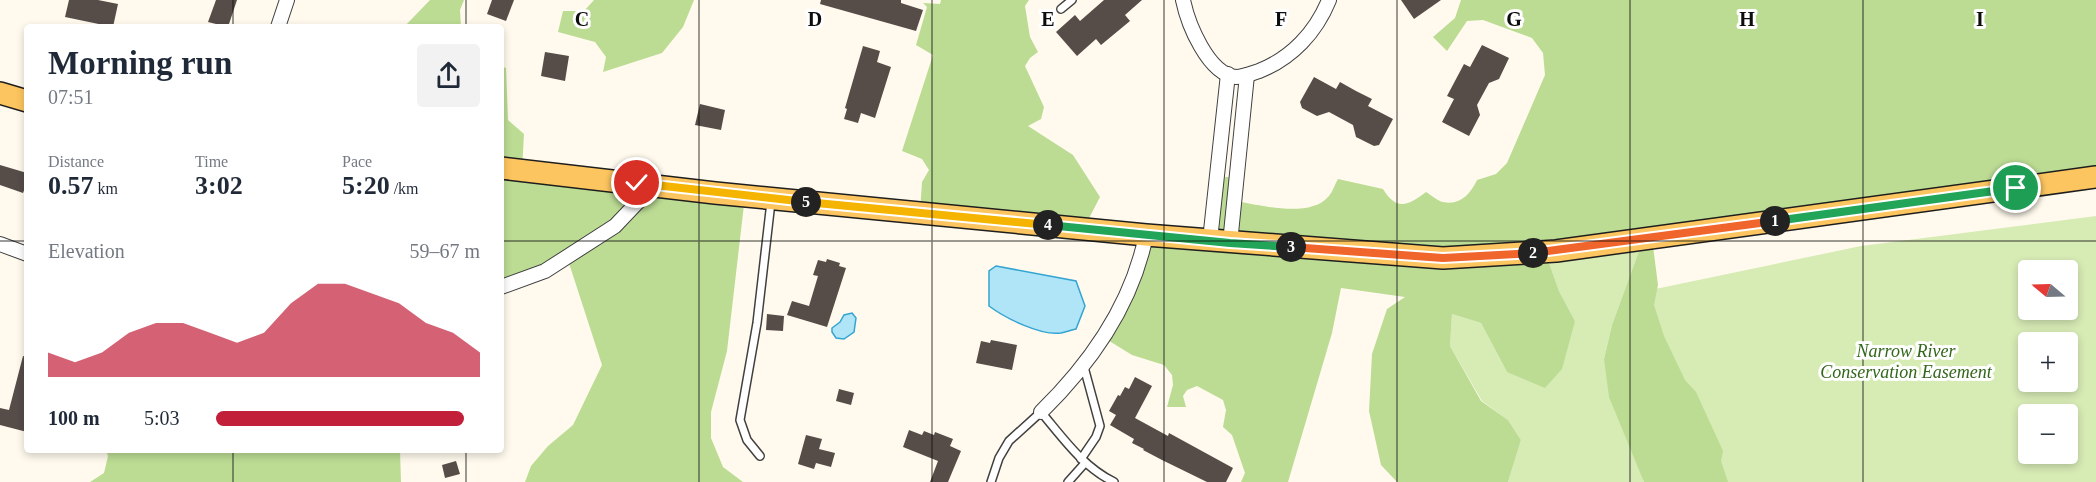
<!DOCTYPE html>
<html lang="en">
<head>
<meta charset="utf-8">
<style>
  body { margin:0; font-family:"Times New Roman",serif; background:#f2f2f3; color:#1f2937; height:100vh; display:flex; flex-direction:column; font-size:22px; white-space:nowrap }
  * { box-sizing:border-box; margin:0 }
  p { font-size:20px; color:#747a83 }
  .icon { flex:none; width:33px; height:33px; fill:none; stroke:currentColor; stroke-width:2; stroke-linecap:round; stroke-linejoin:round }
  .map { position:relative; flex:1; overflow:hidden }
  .details { position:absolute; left:24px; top:24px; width:480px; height:429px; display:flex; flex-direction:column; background:#fff; border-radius:6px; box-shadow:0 3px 9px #0003 }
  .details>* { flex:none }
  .needle { width:39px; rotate:289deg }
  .fabs { position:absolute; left:2018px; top:260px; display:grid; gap:12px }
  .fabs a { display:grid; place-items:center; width:60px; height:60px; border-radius:6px; background:#fff; box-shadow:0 3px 9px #0003; font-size:30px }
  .pin { position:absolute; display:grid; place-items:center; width:51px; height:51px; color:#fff; margin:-26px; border:3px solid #fff; border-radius:50%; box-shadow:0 2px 6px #0007 }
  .km { position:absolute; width:30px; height:30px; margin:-15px; border-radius:50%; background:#222; color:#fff; font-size:16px; line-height:30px; text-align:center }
  .round { display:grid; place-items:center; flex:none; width:63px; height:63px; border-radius:6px; background:#f2f2f3 }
  .headline { display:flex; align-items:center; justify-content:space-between; height:102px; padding:0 24px }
  h1 { font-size:33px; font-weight:700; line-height:45px }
  .figures { display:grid; grid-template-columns:repeat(3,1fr); gap:9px; height:102px; padding:6px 24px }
  .figures div { display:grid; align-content:center }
  .figures b { font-size:26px; font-weight:700 }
  .figures small { font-size:16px; font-weight:400 }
  .figures p { font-size:16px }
  .chart { height:168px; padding:12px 24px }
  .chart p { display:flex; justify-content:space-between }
  .chart svg { width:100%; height:108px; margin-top:6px; fill:#c2203a; opacity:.7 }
  ul { padding:0 24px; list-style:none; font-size:20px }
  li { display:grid; grid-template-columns:96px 72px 1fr; align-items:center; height:45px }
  li i { height:15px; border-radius:8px; background:#c2203a }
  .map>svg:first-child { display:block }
  .green { fill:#d7ebb5; fill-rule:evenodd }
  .forest { fill:#bcdc94 }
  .water { fill:#b0e5f8; stroke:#34a4d2; stroke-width:1.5 }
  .building { fill:#564d49 }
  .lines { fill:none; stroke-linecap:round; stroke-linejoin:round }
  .service-casing { stroke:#404040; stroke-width:10 }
  .minor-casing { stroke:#404040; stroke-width:16 }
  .primary-casing { stroke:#1e1e1e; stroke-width:24 }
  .service { stroke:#fff; stroke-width:7 }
  .minor { stroke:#fff; stroke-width:14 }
  .primary { stroke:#fdc55f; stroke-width:21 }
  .split-1-casing { stroke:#fff; stroke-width:12 }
  .split-2-casing { stroke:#fff; stroke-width:12 }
  .split-3-casing { stroke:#fff; stroke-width:12 }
  .split-4-casing { stroke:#fff; stroke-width:12 }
  .split-5-casing { stroke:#fff; stroke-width:12 }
  .split-6-casing { stroke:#fff; stroke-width:12 }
  .split-1 { stroke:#22a559; stroke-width:8 }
  .split-2 { stroke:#f0652b; stroke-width:8 }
  .split-3 { stroke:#f0652b; stroke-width:8 }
  .split-4 { stroke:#22a559; stroke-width:8 }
  .split-5 { stroke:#f5b400; stroke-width:8 }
  .split-6 { stroke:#f5b400; stroke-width:8 }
  .grid { fill:none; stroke:#0d0d0d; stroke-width:1.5; stroke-opacity:0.55 }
  .labels { text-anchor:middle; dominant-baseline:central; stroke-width:6; stroke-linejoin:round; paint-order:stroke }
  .park-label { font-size:18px; font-style:italic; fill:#33671b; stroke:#fff }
  .grid-label { font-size:20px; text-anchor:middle; font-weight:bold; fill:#0d0d0d; stroke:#fff; stroke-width:6; stroke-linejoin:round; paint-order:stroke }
</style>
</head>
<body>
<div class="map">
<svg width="2096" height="482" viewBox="0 0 2096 482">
  <rect width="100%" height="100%" fill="#fffaed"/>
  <!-- green -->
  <g class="green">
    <path d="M2096,216v266h-369l-86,-190 220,-46zM2028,270h39v39h-39zM2028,342h39v39h-39zM2028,414h39v39h-39z"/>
    <path d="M1638,249l1,2 -27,74 -8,34 40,123h-136l13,-42 -13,-20 -26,-19 -32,-55 2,-32 29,9 26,49 68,-51 -16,-30 -11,-31z"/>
  </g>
  <!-- forest -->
  <g class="forest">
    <path d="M430,0h34l-4,10 1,17h-57z"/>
    <path d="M594,0h100l-11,27 -21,26 -59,19 3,-15 -11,-15 -37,-10 5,-21h21z"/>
    <path d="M941,0h88l-4,6 5,31 8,15 -8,6 -5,8 19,41 -3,12 -13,7 45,29 27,42 -16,31 -164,-16 2,-30 7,-12 -7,-11 -20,-8 31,-96 -17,-10 11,-38 -4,-4 17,1z"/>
    <path d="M1461,0h635v177l-443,69 5,39 -4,20 10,31 21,44 11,12 27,59 -2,10 7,21h-84l-35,-85 -5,-38 8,-34 27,-74 -1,-2 -90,11 11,31 16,30 -13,48 -17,19 -38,-16 -26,-49 -29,-9 -2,32 31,55 27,19 13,20 -13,42h-111l-16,-17 -12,-54 3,-57 15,-45 18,-12 -64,-9 -9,45 -44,149h-47l4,-9 -13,-38 -9,-8 3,-17 -3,-10 -26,-14 -10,4 -4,6 3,11h-19l6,-22 -1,-10 -8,-10 -32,-10 -26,-16 40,-99 70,4 7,-59 2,-8h7l9,25c23,4 70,16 88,-6 4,-5 6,-12 9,-17l45,10c14,23 26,16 43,3 5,3 12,9 17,10 17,4 28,-9 34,-22l19,-6 11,-11 38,-88 -2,-22 -11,-15 -49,-18 -16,1 -20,30 -14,-14 22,-19z"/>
    <path d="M501,66l5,2 2,52 16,14 -2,36 223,26 -18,155 -16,61v26l12,29 20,15h-218l6,-16 17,-20 25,-21 29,-60 -34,-105 -67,27z"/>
    <path d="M106,450h247l6,3 41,-3 1,32h-311l14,-9 4,-17z"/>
  </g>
  <!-- water -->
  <g class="water">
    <path d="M996,266l80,15 9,25 -9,23c-5,1 -10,3 -15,4 -20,3 -56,-15 -72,-27v-35z"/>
    <path d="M852,313l4,5 -2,14 -10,7 -8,-1 -4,-6v-4l8,-6 4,-7z"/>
  </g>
  <!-- building -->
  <g class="building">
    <path d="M69,0h29l20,4 -5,23 -48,-10z"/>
    <path d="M216,0h21l-9,27 -20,-5z"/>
    <path d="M492,0h22l-8,21 -19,-7z"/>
    <path d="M821,0h80v3l22,7 -7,21 -96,-27z"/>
    <path d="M1104,0h38l-17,15 5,6 -29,24 -5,-6 -19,17 -21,-24 19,-17 5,6z"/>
    <path d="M1401,0h40l-27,19z"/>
    <path d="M1482,45l27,13 -10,21 -10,4 -12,22 3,10 -11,21 -27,-14 12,-23 -7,-3 17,-32 6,3z"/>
    <path d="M863,46l17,5 -3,11 14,5 -16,51 -14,-5 -3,10 -14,-4 3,-10 -2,-1z"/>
    <path d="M545,52l24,4 -4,25 -24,-5z"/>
    <path d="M1314,77l22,12 4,-7 16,9 16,8 -4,7 25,13 -14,26 -5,1 -18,-9 -3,-12 -24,-13 -12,4 -15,-8 -2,-6z"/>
    <path d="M700,104l25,6 -4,20 -26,-5z"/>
    <path d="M0,165l27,8v10l-4,10 -23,-8z"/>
    <path d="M827,259l13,4 -1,3 7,2 -19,59 -40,-12 5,-14 17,5 9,-30 -5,-1 5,-15 8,2z"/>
    <path d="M767,314l17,2 -1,15 -17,-1z"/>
    <path d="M991,340l26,5 -5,25 -36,-7 5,-22 9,2z"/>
    <path d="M23,356l4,1v75l-27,-7v-17l9,2z"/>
    <path d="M1135,377l17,9 -17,32 33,18 1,-3 64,35 -7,14h-19l-45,-22 -19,-10 1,-1 -12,-6 2,-4 -24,-14 6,-10 -7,-4 9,-16 2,1 5,-9 4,2z"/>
    <path d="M839,389l15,4 -3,12 -15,-4z"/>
    <path d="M909,430l13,5 2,-4 10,4 1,-3 18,7 -3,7 11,5 -13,31h-18l8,-21 -35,-14z"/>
    <path d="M806,435l16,4 -3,10 16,4 -4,14 -15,-4 -2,6 -16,-5z"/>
    <path d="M456,461l4,13 -15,4 -3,-13z"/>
  </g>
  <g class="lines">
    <defs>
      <g id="service">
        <path d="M1061,9l11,-9"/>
        <path d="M760,456l-13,-16 -7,-20 17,-97 14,-121"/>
        <path d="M1081,459l15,-22 4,-11 -16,-59"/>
        <path d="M991,482l8,-24 10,-17 32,-29c22,26 42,55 73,70"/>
        <path d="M1068,482l17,-19"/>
      </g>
      <g id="minor">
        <path d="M1183,0c5,24 25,74 53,77 8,0 16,-4 23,-6 33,-13 57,-39 70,-71"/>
        <path d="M278,27l9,-27"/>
        <path d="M1210,240l18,-166"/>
        <path d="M1230,243l17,-168"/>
        <path d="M0,244l27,10"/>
        <path d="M501,287l44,-16 70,-45 39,-41"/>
        <path d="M1041,412c50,-49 91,-107 105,-177"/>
      </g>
      <g id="primary">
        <path d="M0,93l27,8"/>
        <path d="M501,168l214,25 431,42 297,23 113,-7 540,-74"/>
      </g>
    </defs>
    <!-- service casing -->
    <use href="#service" class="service-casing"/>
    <!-- minor casing -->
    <use href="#minor" class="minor-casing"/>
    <!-- primary casing -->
    <use href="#primary" class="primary-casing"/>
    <!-- service -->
    <use href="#service" class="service"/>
    <!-- minor -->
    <use href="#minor" class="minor"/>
    <!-- primary -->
    <use href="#primary" class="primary"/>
  </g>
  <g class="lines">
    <defs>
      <path id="split-1" d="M1775,221l241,-33"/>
      <path id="split-2" d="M1533,253l242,-32"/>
      <path id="split-3" d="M1291,247l152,11 90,-5"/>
      <path id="split-4" d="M1048,225l182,18 61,4"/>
      <path id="split-5" d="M806,202l242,23"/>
      <path id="split-6" d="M637,183l169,19"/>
    </defs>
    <!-- split-1 casing -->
    <use href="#split-1" class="split-1-casing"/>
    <!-- split-2 casing -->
    <use href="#split-2" class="split-2-casing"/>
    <!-- split-3 casing -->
    <use href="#split-3" class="split-3-casing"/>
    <!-- split-4 casing -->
    <use href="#split-4" class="split-4-casing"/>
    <!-- split-5 casing -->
    <use href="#split-5" class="split-5-casing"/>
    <!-- split-6 casing -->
    <use href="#split-6" class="split-6-casing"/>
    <!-- split-1 -->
    <use href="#split-1" class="split-1"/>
    <!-- split-2 -->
    <use href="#split-2" class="split-2"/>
    <!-- split-3 -->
    <use href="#split-3" class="split-3"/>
    <!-- split-4 -->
    <use href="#split-4" class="split-4"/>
    <!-- split-5 -->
    <use href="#split-5" class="split-5"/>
    <!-- split-6 -->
    <use href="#split-6" class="split-6"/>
  </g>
  <!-- grid -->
  <path class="grid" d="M233,0v27M466,0v27M699,0v482M932,0v482M1164,0v482M1397,0v482M1630,0v482M1863,0v482M0,241h27M501,241h1595M233,450v32M466,450v32"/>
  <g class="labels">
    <!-- park labels -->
    <g class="park-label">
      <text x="1906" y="351">Narrow River<tspan x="1906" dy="21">Conservation Easement</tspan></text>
    </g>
  </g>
  <g class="grid-label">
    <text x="582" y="26">C</text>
    <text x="815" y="26">D</text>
    <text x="1048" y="26">E</text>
    <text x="1281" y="26">F</text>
    <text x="1514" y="26">G</text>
    <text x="1747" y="26">H</text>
    <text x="1980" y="26">I</text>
  </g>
</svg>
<div class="fabs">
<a><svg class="needle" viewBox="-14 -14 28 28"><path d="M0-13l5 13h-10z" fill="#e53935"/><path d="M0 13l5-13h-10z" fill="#747a83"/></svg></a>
<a>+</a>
<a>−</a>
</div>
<div class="pin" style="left:2016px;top:188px;background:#1e9e55"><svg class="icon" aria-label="arrive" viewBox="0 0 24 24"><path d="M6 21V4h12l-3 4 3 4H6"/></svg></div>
<div class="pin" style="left:637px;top:183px;background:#d93025"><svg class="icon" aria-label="check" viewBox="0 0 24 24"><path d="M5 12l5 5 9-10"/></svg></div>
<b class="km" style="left:1775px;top:221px">1</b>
<b class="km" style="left:1533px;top:253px">2</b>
<b class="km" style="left:1291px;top:247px">3</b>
<b class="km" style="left:1048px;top:225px">4</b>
<b class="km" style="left:806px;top:202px">5</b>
<section class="details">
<div class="headline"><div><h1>Morning run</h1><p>07:51</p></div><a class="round"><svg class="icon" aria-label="share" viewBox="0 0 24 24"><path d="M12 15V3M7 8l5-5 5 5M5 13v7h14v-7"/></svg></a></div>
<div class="figures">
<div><p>Distance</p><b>0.57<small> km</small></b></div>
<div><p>Time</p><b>3:02</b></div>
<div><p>Pace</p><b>5:20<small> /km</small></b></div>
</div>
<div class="chart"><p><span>Elevation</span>59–67 m</p>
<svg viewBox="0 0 160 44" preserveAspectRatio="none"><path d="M0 44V34L10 38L20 34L30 26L40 22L50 22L60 26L70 30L80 26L90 14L100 6L110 6L120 10L130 14L140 22L150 26L160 34V44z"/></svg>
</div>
<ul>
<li><b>100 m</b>5:03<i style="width:94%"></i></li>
</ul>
</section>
</div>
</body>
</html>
